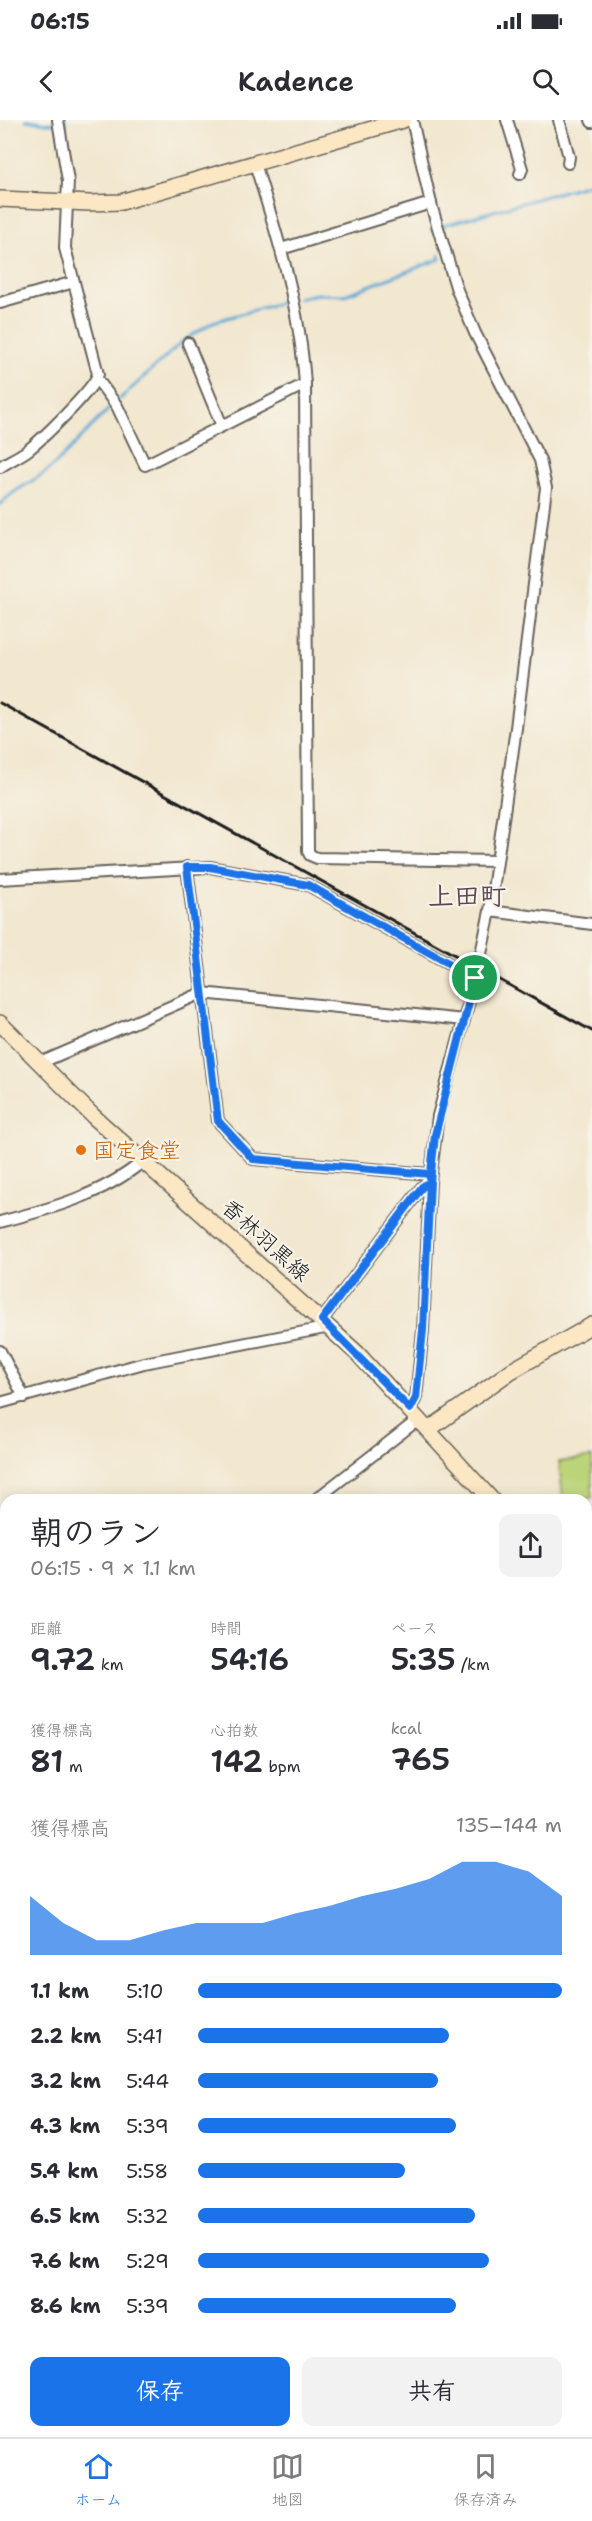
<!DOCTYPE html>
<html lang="ja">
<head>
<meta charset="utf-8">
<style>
  body { margin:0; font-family:"Shantell Sans","Klee One",sans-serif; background:#f2f2f3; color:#2b2b33; height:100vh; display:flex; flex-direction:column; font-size:22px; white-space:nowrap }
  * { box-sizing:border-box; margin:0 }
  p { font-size:20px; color:#7c7c81 }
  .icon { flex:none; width:33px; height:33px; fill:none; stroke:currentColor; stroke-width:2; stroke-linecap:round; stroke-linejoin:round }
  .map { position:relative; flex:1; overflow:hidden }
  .drawer { position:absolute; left:0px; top:1374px; width:592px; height:944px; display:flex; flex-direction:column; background:#fff; border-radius:18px 18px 0 0; box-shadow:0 3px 15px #0003 }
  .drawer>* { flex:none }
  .pin { position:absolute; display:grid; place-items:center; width:51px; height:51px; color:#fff; margin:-26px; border:3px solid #fff; border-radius:50%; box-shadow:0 2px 6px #0007 }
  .round { display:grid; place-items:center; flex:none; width:63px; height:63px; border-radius:12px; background:#f2f2f3 }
  .overview { display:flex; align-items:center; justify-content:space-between; height:102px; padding:0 30px }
  h1 { font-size:33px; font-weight:600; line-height:45px }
  .stats { display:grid; grid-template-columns:repeat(3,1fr); gap:9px; height:102px; padding:6px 30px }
  .stats div { display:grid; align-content:center }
  .stats b { font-size:30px; font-weight:600 }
  .stats small { font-size:16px; font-weight:400 }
  .stats p { font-size:16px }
  .chart { height:168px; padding:12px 30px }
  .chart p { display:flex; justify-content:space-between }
  .chart svg { width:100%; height:108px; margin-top:6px; fill:#1a73e8; opacity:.7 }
  .cta { display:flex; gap:12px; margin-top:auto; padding:12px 30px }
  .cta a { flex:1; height:69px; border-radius:12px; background:#1a73e8; color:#fff; font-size:24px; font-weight:600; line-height:69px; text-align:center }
  .cta a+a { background:#f2f2f3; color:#2b2b33 }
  ul { padding:0 30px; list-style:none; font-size:20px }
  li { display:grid; grid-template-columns:96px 72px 1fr; align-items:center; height:45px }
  li i { height:15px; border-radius:8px; background:#1a73e8 }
  .status { display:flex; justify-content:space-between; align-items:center; height:42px; padding:0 30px; background:#fff; direction:ltr }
  .status svg { height:16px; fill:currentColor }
  header { display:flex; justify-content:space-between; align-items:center; height:78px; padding:0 30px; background:#fff; font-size:27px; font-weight:600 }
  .tabs { display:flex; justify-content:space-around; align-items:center; height:84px; border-top:2px solid #e1e1e2; background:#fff; font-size:16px; color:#7c7c81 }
  .tabs a { display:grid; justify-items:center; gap:3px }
  .tabs .selected { color:#1a73e8 }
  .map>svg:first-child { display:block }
  .green { fill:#bbd479; stroke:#6c784a; stroke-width:1.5 }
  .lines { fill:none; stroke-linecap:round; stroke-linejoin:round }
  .stream { stroke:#5ea9d6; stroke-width:3 }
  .street-casing { stroke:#67635b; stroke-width:14 }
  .secondary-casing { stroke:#67635b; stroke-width:18 }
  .street { stroke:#fff; stroke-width:10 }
  .secondary { stroke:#fbe7c3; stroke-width:15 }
  .rail { stroke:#1c1c1c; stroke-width:3 }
  .route-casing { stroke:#fff; stroke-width:12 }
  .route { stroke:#1a73e8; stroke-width:8 }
  .food-dot { fill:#e8710a; stroke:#f7f3e8; stroke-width:2 }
  .labels { text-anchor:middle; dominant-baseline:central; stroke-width:4.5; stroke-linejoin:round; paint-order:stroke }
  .food-label { font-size:22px; fill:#c56008; stroke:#f7f3e8; text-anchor:start }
  .street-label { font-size:22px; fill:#1c1c1c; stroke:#f7f3e8 }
  .quarter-label { font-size:26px; font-weight:bold; fill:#5e4755; stroke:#f7f3e8 }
</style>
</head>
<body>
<div class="status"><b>06:15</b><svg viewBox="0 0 49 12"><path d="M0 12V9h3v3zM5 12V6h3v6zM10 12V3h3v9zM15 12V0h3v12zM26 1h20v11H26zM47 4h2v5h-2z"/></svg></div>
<header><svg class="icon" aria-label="back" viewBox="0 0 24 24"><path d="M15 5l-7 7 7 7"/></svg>Kadence<svg class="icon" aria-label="search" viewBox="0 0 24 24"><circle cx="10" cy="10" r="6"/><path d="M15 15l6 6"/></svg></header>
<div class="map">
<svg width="592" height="2317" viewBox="0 0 592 2317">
  <rect width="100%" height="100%" fill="#f7f3e8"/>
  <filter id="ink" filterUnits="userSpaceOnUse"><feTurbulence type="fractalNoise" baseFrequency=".0167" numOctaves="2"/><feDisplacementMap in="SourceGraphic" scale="12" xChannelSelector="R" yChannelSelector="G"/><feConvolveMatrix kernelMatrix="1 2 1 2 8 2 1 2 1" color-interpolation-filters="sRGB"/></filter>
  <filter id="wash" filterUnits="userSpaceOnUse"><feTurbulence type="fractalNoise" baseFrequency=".008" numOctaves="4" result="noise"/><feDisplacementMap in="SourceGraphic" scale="24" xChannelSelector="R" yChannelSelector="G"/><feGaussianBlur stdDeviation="1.35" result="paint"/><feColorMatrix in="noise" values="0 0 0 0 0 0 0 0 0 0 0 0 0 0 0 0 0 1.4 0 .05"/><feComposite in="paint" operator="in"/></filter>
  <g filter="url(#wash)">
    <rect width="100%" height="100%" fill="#f2e7cf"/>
    <!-- green -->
    <g class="green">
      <path d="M592,1337v41l-29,2 -4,-38z"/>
      <path d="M477,2312h73v5h-72z"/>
    </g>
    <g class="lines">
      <!-- stream -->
      <g class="stream">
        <path d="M26,0l28,4"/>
        <path d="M65,0l1,5"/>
        <path d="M441,106l151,-43"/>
        <path d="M431,111l1,-2"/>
        <path d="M298,178l19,-4 28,1 95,-36 -1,-4"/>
        <path d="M120,279l63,-58 30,-19 76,-22"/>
        <path d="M0,385c15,-18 36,-23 53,-39 20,-18 37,-39 57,-58"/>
      </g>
    </g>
  </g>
  <g filter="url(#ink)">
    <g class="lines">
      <defs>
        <g id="street">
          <path d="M507,0l15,49 -2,5"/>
          <path d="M559,0l10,37 -1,6"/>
          <path d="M591,0l1,2"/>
          <path d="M255,44c23,73 45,143 50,220l3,467 2,4 7,3 180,3"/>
          <path d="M281,129l150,-46"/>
          <path d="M0,183l74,-21"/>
          <path d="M188,223l34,83"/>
          <path d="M97,259l20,27 28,59 160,-81"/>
          <path d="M0,347c9,-6 20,-11 28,-17 14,-11 67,-62 70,-76l-33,-126 3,-67 -10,-61"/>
          <path d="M187,747l31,254 35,38 177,15"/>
          <path d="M0,759l210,-12 87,16 11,2 167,93"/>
          <path d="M490,791l102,13"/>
          <path d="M40,943l162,-70 262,27"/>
          <path d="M0,1102c50,-13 102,-27 142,-60"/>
          <path d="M322,1200l100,-133 8,-6"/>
          <path d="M0,1231l24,46"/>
          <path d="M0,1283l144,-40 186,-36"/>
          <path d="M410,1289l6,-11 7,-68 7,-149 8,-65 40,-148 12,-57 26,-183 30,-240 -6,-28 -65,-127 -18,-43 -25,-82 -20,-88"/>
          <path d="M315,1380l104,-81"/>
          <path d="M0,1627l6,1"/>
          <path d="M179,2312l1,5"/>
        </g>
        <g id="secondary">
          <path d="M0,79l90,4 31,-1 282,-82"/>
          <path d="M0,903l93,93 264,237 135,147"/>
          <path d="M428,1310l83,-59 81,-46"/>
          <path d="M586,1504l6,8"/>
          <path d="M0,1882h6"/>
          <path d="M586,1899l6,-1"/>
          <path d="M586,2193l6,-1"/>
          <path d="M472,2312l1,5"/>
          <path d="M564,2317v-5"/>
        </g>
      </defs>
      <!-- street casing -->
      <use href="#street" class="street-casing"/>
      <!-- secondary casing -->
      <use href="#secondary" class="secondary-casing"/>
      <!-- street -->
      <use href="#street" class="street"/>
      <!-- secondary -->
      <use href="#secondary" class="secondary"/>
      <!-- rail -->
      <path class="rail" d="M0,583l592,328"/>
    </g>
  </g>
  <g class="lines" filter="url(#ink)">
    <defs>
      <path id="route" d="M475,858l-167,-93 -98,-18h-23l31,254 35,38 177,15v8l-8,5 -100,133 88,89 6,-11 7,-68 7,-148 5,-47 40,-157"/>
    </defs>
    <!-- route casing -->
    <use href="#route" class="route-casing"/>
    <!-- route -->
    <use href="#route" class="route"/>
  </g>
  <!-- markers -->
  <circle class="food-dot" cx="81" cy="1030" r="6"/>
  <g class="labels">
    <!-- food labels -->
    <g class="food-label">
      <text x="93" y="1030">国定食堂</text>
    </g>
    <!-- street labels -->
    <g class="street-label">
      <text transform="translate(266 1120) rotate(42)">香林羽黒線</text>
    </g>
    <!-- quarter labels -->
    <g class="quarter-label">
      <text x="467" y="775">上田町</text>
    </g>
  </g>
</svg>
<div class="pin" style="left:475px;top:858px;background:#1e9e55"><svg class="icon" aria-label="arrive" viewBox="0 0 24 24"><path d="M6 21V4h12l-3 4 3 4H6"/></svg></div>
<section class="drawer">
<div class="overview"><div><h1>朝のラン</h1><p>06:15 · 9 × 1.1 km</p></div><a class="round"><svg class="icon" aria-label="share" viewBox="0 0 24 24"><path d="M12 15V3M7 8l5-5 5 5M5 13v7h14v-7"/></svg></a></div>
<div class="stats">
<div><p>距離</p><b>9.72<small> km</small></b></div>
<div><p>時間</p><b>54:16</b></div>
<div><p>ペース</p><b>5:35<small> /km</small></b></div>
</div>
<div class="stats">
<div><p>獲得標高</p><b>81<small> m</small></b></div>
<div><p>心拍数</p><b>142<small> bpm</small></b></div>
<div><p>kcal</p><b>765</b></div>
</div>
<div class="chart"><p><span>獲得標高</span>135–144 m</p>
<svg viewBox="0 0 160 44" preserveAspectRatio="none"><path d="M0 44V20L10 31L20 38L30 38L40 34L50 31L60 31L70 31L80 27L90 24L100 20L110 17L120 13L130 6L140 6L150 10L160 20V44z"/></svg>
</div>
<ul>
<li><b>1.1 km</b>5:10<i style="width:100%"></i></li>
<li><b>2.2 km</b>5:41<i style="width:69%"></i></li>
<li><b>3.2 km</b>5:44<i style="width:66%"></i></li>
<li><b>4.3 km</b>5:39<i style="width:71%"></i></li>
<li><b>5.4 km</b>5:58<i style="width:57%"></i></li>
<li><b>6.5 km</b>5:32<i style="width:76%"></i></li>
<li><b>7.6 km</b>5:29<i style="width:80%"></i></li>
<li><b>8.6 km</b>5:39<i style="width:71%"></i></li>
</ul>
<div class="cta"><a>保存</a><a>共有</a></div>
</section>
</div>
<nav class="tabs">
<a class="selected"><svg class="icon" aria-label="home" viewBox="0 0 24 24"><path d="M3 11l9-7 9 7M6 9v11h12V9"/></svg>ホーム</a>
<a><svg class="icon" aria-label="map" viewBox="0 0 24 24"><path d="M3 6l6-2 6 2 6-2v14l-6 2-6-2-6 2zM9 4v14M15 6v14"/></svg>地図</a>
<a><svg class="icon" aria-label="saved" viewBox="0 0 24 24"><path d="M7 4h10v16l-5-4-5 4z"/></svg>保存済み</a>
</nav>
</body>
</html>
